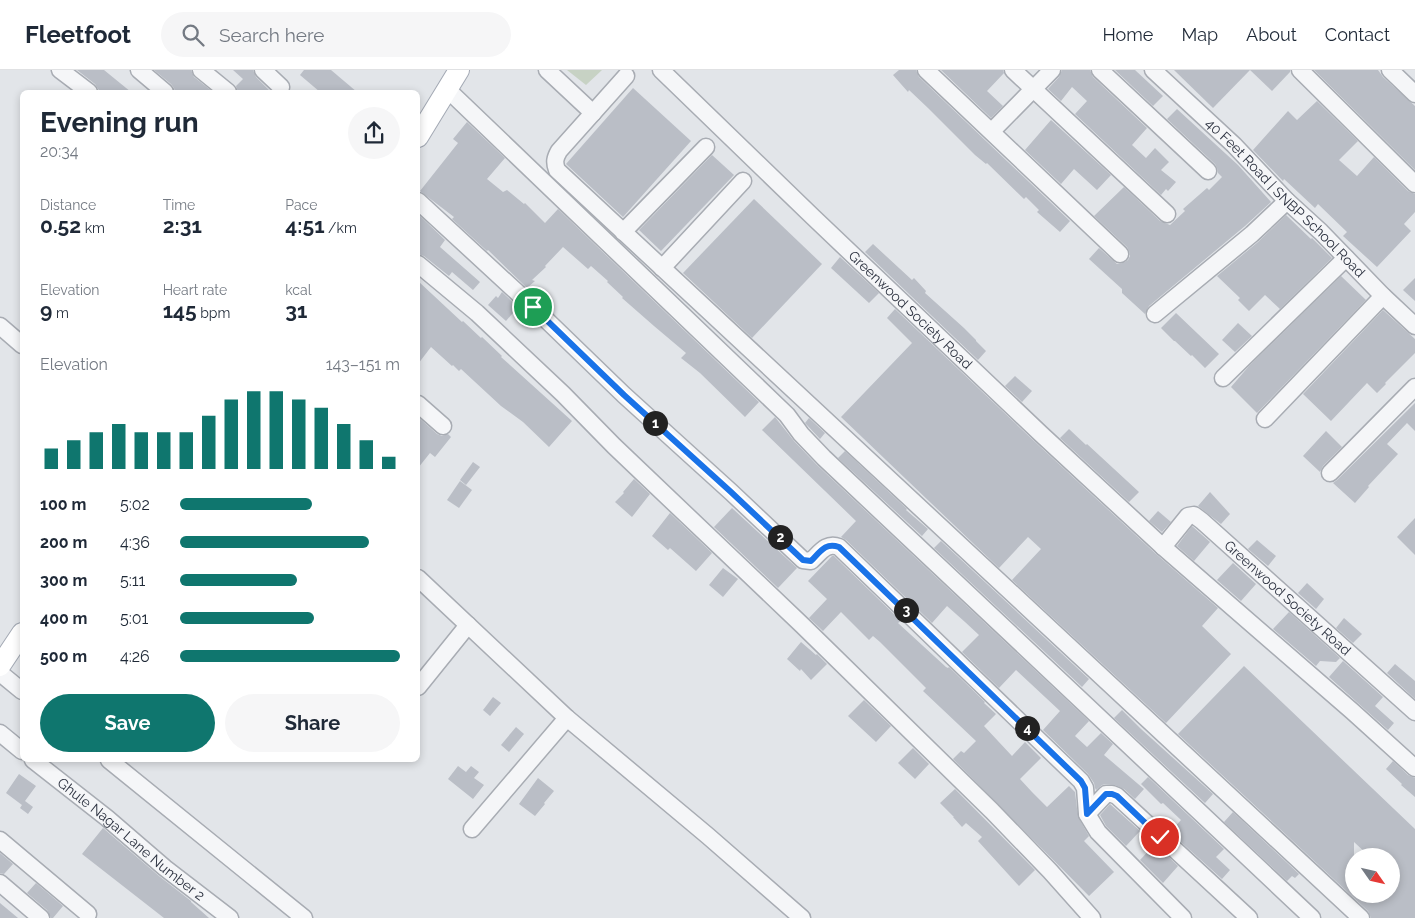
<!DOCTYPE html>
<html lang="en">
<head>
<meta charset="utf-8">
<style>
  body { margin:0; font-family:Raleway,sans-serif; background:#f6f6f7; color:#1f2937; height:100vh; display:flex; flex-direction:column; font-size:19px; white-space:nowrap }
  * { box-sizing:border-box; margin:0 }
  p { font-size:16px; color:#747a83 }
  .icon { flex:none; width:28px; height:28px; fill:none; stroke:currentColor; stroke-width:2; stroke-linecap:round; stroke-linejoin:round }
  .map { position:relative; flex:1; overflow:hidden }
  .side { position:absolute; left:20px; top:20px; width:400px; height:672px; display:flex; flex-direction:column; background:#fff; border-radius:8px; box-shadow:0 2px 8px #0003 }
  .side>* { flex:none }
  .needle { width:32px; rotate:124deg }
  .controls { position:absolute; left:1345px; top:778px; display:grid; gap:10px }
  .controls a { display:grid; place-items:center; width:55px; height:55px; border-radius:50%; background:#fff; box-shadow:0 2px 8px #0003; font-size:25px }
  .pin { position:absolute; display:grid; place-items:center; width:42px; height:42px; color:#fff; margin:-21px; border:2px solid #fff; border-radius:50%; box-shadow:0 1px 5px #0007 }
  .km { position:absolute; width:25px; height:25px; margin:-12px; border-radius:50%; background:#222; color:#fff; font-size:14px; line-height:25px; text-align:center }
  .round { display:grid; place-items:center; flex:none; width:52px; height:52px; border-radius:26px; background:#f6f6f7 }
  .overview { display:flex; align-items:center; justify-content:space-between; height:85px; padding:0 20px }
  h1 { font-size:28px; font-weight:700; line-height:38px }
  .stats { display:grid; grid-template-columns:repeat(3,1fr); gap:8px; height:85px; padding:5px 20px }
  .stats div { display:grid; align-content:center }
  .stats b { font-size:21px; font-weight:700 }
  .stats small { font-size:14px; font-weight:400 }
  .stats p { font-size:14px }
  .chart { height:140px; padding:10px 20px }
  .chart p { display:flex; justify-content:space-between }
  .chart svg { width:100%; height:90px; margin-top:5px; stroke:#0f766e; stroke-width:6 }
  .button { display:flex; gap:10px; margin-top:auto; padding:10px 20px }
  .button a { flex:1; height:58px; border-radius:30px; background:#0f766e; color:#fff; font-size:20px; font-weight:700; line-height:58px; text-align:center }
  .button a+a { background:#f6f6f7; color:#1f2937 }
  ul { padding:0 20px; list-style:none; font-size:16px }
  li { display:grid; grid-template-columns:80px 60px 1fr; align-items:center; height:38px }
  li i { height:12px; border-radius:6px; background:#0f766e }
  header { display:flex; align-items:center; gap:30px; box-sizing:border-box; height:70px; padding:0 25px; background:#fff; border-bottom:1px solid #e0e1e3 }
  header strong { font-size:24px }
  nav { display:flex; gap:28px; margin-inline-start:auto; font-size:18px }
  .search { width:350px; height:45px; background:#f6f6f7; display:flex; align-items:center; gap:12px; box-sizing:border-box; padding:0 18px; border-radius:28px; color:#747a83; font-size:19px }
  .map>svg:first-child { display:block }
  .green { fill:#c7d2c4 }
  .building { fill:#babec6; fill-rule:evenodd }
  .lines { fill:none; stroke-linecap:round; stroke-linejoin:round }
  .minor-casing { stroke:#a8acb3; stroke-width:19 }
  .major-casing { stroke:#a3a9b4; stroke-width:22 }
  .minor { stroke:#f5f6f8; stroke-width:16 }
  .major { stroke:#fff; stroke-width:20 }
  .route-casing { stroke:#fff; stroke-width:10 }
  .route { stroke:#1a73e8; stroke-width:6 }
  .labels { text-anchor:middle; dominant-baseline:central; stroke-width:4; stroke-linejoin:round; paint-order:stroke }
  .street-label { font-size:14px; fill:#2c3240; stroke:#f2f4f7 }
</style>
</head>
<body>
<header>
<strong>Fleetfoot</strong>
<div class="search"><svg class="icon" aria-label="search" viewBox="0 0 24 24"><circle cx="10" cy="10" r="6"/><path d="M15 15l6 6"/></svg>Search here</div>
<nav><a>Home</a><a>Map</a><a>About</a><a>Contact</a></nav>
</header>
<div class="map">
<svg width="1415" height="848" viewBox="0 0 1415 848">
  <rect width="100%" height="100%" fill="#e2e5e9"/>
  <!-- green -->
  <path class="green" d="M567,0h35l-16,15z"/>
  <!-- building -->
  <g class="building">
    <path d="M77,0h27l27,22h-31l-5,-8z"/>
    <path d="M154,0h37l3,7 19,15h-38l-1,-4 -3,-4z"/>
    <path d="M233,0h20l3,7 14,14v1h-32l-2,-6 7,-7z"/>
    <path d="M304,0h27l26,22h-37l-20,-17z"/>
    <path d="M899,0h17l3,7 151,144 -10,11 -23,-20 2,-2 -13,-13 -2,2 -37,-36 -1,1 -11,-9 -47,-47 -19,-18 -1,2 -15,-17z"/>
    <path d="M941,0h62l1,3 -17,18 16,15 -12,12z"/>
    <path d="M1062,0h28l3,7 54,51 -15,17 14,13 9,-10 14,14 -8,8 15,12 -8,9 -2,-2 -5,6 -86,-81 12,-13 -15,-14 -11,14 -13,-12 11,-12z"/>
    <path d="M1115,0h20l28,26 -10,10z"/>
    <path d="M1174,0h76l-37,38z"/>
    <path d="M1250,0h40v2l-18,19z"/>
    <path d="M1314,0h64l5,7 32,29v64z"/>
    <path d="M633,18l58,53 -68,76 -57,-53z"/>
    <path d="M1317,31l41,40 -19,19 18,16 17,-19 34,34 7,3v18l-11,12 7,7 -34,36 -34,-31 4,-4 -29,-28 -3,4 -31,-29 -1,2 -30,-31 35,-39 9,9z"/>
    <path d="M1177,39l61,56 33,37 -26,24 -96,80 -4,8 -23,-21v-4l-33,-30 10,-11 18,16 6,-1 5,-3 2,-4 -1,-5 -2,-4 -33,-31 30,-29 36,34 10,4 15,-14 -2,-2 24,-21 2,2 13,-13 -4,-4 -1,-5 -2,-4 -48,-45z"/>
    <path d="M1051,50l60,55 -14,15 -23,-21 -13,15 -36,-34z"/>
    <path d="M467,52l38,36 -18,21 16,13 4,-2 17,14 1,-1 20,20 13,-14 201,193 -14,15 -45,-44 -19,-15 5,-5 -32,-27 -32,-28 1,-1 -16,-15 1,-1 -17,-15 -3,3 -25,-22 -18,19 1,1 -14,13 3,1 -8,7 -39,-38 -1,1 -35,-32 2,-2 -34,-26 38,-48 -5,-4z"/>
    <path d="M712,85l22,20 -73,76 -22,-21z"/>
    <path d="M754,129l68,65 -70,74 -69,-65z"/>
    <path d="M418,144l27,26 -5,7 40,35 -7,8 -21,-18 -3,4 -25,-20 -6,-2z"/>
    <path d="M1286,145l25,24 1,-1 20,20 -52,51 -15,-14 -16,16 -11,-11 2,-2 -23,-22 41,-34z"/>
    <path d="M873,174l39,36 2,-2 12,13 -1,2 39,35 12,12v1l10,10 -8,9 -113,-108z"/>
    <path d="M840,187l39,36 -10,10 -38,-35z"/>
    <path d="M1341,206l25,24 -109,113 -26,-26 18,-21z"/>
    <path d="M1415,208v23l-12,-11z"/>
    <path d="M418,211l44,41 1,-1 18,17 1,-1 20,19 -1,1 71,64 -23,26 -26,-25 -22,-16 -40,-37 -2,2 -6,-6 -1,1 -21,-19 -13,17z"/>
    <path d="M502,222l16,15 -12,14 -18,-16 8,-9 2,2z"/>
    <path d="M895,239l139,132 122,113 62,54 -16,18 29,28 -65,69 -154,-143 29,-31 -13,-12 -29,31 -158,-151 71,-74 -25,-25z"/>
    <path d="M1383,240l32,29v14l-30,30 1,1 -9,9 -10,-10 -36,38 -28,-27z"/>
    <path d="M1176,243l43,41 -14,14 -13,-13 -1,1 -16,-15h-1l-13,-13z"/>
    <path d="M1238,253l14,13 -17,16 -13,-12z"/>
    <path d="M1015,306l17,15 -10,11 -17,-16z"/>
    <path d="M1415,333v28l-8,-8 -20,21 11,10 -30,32 1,1 -14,16 -22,-20 4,-3z"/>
    <path d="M418,347l19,17 5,2 6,-2 3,3 -16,20 -5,-4 -12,15z"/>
    <path d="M775,347l19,24 23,24 272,256 -14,15 12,11 14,-14 12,11 -9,11 40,34 -9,10 -11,-10 -9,-4 -9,-1 -4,1 -6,5 -1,-2 -1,-5 -6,-9 -45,-44 17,-19 -44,-41 -17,18 -37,-36 17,-17 -14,-13 -18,-16 -15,17 -86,-83 -5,-3 15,-16 -94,-91z"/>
    <path d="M809,348l16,15 -5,6 -15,-16z"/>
    <path d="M1069,359l17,16 1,-1 52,48 -10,10 -69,-64z"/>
    <path d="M1326,361l16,16 -19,19 -3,6 -17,-16z"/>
    <path d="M845,381l62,58 -1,1 22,19 -6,7 -84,-78z"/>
    <path d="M473,392l7,5 -14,18 -6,-5z"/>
    <path d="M634,409l16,15 -18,23 -17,-15 9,-9 -1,-1z"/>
    <path d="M460,411l12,9 -13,18 -12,-8z"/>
    <path d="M1210,422l20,22 -9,10 -23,-18z"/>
    <path d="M732,438l65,60 -19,20 -64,-61z"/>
    <path d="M1158,441l13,11 -9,10 -13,-11z"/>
    <path d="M670,443l42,40 -16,18 -26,-23 -2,2 -16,-14z"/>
    <path d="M1415,448v37l-18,-18z"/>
    <path d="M1192,456l18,16 -16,19 -17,-15z"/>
    <path d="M1257,470l19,16 -8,10 -20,-17z"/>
    <path d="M941,471l148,138 -7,8 -148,-139z"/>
    <path d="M832,486h2l67,65 -3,2 48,44 2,1 1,-1 36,35 -1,1 12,11 -12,12 28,30 13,-14 16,16 -21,21 12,13 15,15 22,-21 6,6 3,25 11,19 -5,5 30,31 -25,24 -136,-137 8,-8 3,2 12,-12 -53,-50 3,-3 -46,-46 -7,-6 -4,4 -28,-28 -18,19 -14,-13 18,-19 -19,-18z"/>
    <path d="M1233,493l23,21 -15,17 -24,-21z"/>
    <path d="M723,498l15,11 -15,18 -14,-12z"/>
    <path d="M1307,513l17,16 -8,10 -18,-16z"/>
    <path d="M1289,542l51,46 -4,4 -16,-1 -4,5 -43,-37z"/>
    <path d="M1344,548l18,16 -9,9 -17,-15z"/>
    <path d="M801,572l15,13 1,-1 10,10 -16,16 -10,-11 -1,2 -13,-12z"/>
    <path d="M1343,591l40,36 -8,9 19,17 -6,7 -59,-53z"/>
    <path d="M1395,594l20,17v18l-28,-26z"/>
    <path d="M1244,596l171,163v89h-44l-3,-7 -190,-177zM1354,772l15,14h22v38h-37z"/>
    <path d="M493,627l8,6 -11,13 -7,-6z"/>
    <path d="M864,630l27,26 -15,16 -28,-26z"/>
    <path d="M1122,640l19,19 72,65 -8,9 -91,-85z"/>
    <path d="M516,657l8,7 -15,18 -8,-7z"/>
    <path d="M913,678l16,16 -14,15 -17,-16z"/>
    <path d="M1393,691l15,14 7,3v19l-14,-12 1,-1 -16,-15z"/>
    <path d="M458,696l8,6 5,-6 8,6 -5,6 10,7 -11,14 -25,-20z"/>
    <path d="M19,704l17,12 -11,15 8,6 -5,7 -8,-6 2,-3 -16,-12z"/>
    <path d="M1148,707l76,72 -8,8 14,13 -8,9 -52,-47 11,-12 -18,-17 -2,1 -20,-20z"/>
    <path d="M538,708l16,13 -10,12 1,1 -10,12 -16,-12z"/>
    <path d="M955,719l80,81 -16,16 -41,-45 4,-4 -16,-14 -4,4 -9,-10h1l-14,-14z"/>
    <path d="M1110,734l30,27 -14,15 -20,-20 -6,-11z"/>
    <path d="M1233,742l66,62 -4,4 -3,-2 -5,5 -63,-59z"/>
    <path d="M103,758l56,48 32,25v1l18,16h-45l-82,-64z"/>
    <path d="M1155,774l23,22 -15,17 -23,-23z"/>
    <path d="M0,783l13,11 -9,10 -4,-1z"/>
    <path d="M36,813l27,23 -10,12h-2l-4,-8 -20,-17z"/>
    <path d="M0,833l18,15h-18z"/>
  </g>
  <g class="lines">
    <defs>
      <g id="minor">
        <path d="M60,0l29,22"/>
        <path d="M139,0l26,22"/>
        <path d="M201,0l27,22"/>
        <path d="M263,0l18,17 -1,5"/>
        <path d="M547,0l46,43"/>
        <path id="s1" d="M661,0l152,147 228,217 122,113 189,164 63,57"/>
        <path d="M926,0l194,184"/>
        <path d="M1013,0l154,144"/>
        <path d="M1100,0l108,101"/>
        <path id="s2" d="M1153,0l81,75 53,56 34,31 62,64 32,30"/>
        <path d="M1300,0l115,114"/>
        <path d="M1390,0l25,24"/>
        <path d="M626,6l-67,75c-4,7 -5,11 -2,19l804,748"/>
        <path d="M448,20l339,325 14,19 23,24 488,460"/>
        <path d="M992,61l60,-61"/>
        <path d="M418,131l115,106 91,88 107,97 72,68 8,1c9,-8 15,-19 28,-14l242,234 4,7 2,26 11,18 85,86"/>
        <path d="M623,162l83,-85"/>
        <path d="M418,194l59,49 86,81 51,52 188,179 190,186 58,60 42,47"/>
        <path d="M662,198l81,-87"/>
        <path d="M1155,244l97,-80 35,-33"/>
        <path d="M0,256l22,19"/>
        <path d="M1223,308l123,-120"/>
        <path d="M418,334l25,22"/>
        <path d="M1265,349l118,-123"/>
        <path d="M1330,403l85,-86"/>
        <path id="s3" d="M1163,477l25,-31 6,-1 8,6 213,191"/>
        <path d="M418,508l149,140 141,118 94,82"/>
        <path d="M0,603l22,18"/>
        <path d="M418,617l50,-62"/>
        <path d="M0,663l22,18"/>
        <path id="s4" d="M33,690l74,58 58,50 65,50"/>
        <path d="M109,690l195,158"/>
        <path d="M1087,744l19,-20h6l5,2 132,122"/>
        <path d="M472,759l95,-111"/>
        <path d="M0,770l88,74"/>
        <path d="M0,813l41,35"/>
      </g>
      <g id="major">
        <path d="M418,67l41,-67"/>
        <path d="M0,596l22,-33"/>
      </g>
    </defs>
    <!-- minor casing -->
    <use href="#minor" class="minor-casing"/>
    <!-- major casing -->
    <use href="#major" class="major-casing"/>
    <!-- minor -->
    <use href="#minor" class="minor"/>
    <!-- major -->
    <use href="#major" class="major"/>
  </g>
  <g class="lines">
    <defs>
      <path id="route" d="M533,237l91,88 107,97 72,68 8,1c9,-9 14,-19 28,-14l242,234 4,7 2,26 19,-20h6l5,2 43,41"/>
    </defs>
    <!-- route casing -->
    <use href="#route" class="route-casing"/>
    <!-- route -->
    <use href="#route" class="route"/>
  </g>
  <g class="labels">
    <!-- street labels -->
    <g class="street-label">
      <text stroke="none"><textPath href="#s2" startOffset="184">40 Feet Road | SNBP School Road</textPath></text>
      <text stroke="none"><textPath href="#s1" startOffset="346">Greenwood Society Road</textPath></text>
      <text stroke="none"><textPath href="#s3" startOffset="171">Greenwood Society Road</textPath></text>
      <text stroke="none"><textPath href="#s4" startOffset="126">Ghule Nagar Lane Number 2</textPath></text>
    </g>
  </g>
</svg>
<div class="controls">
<a><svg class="needle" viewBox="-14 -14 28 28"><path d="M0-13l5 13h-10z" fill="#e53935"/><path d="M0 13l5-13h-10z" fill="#747a83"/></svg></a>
</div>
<div class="pin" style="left:533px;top:237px;background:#1e9e55"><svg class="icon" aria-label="arrive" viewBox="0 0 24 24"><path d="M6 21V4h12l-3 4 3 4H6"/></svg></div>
<div class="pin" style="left:1160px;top:767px;background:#d93025"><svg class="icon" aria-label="check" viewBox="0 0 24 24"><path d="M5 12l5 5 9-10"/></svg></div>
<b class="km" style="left:655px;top:353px">1</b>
<b class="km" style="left:780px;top:467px">2</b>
<b class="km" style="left:906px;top:540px">3</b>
<b class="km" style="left:1027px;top:658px">4</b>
<section class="side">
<div class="overview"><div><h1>Evening run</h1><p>20:34</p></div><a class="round"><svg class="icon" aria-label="share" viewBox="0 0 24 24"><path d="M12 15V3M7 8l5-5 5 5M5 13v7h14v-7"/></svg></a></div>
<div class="stats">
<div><p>Distance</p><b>0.52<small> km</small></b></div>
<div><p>Time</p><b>2:31</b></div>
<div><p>Pace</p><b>4:51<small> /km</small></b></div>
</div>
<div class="stats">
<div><p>Elevation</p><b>9<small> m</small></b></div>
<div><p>Heart rate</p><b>145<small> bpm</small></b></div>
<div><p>kcal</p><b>31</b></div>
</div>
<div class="chart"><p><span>Elevation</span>143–151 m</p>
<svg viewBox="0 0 160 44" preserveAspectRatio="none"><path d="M5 44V34M15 44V30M25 44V26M35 44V22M45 44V26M55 44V26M65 44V26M75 44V18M85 44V10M95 44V6M105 44V6M115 44V10M125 44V14M135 44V22M145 44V30M155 44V38"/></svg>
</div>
<ul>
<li><b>100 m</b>5:02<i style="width:60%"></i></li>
<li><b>200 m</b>4:36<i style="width:86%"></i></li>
<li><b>300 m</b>5:11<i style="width:53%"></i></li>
<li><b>400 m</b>5:01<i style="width:61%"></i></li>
<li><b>500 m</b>4:26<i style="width:100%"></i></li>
</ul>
<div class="button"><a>Save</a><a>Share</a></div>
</section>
</div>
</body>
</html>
